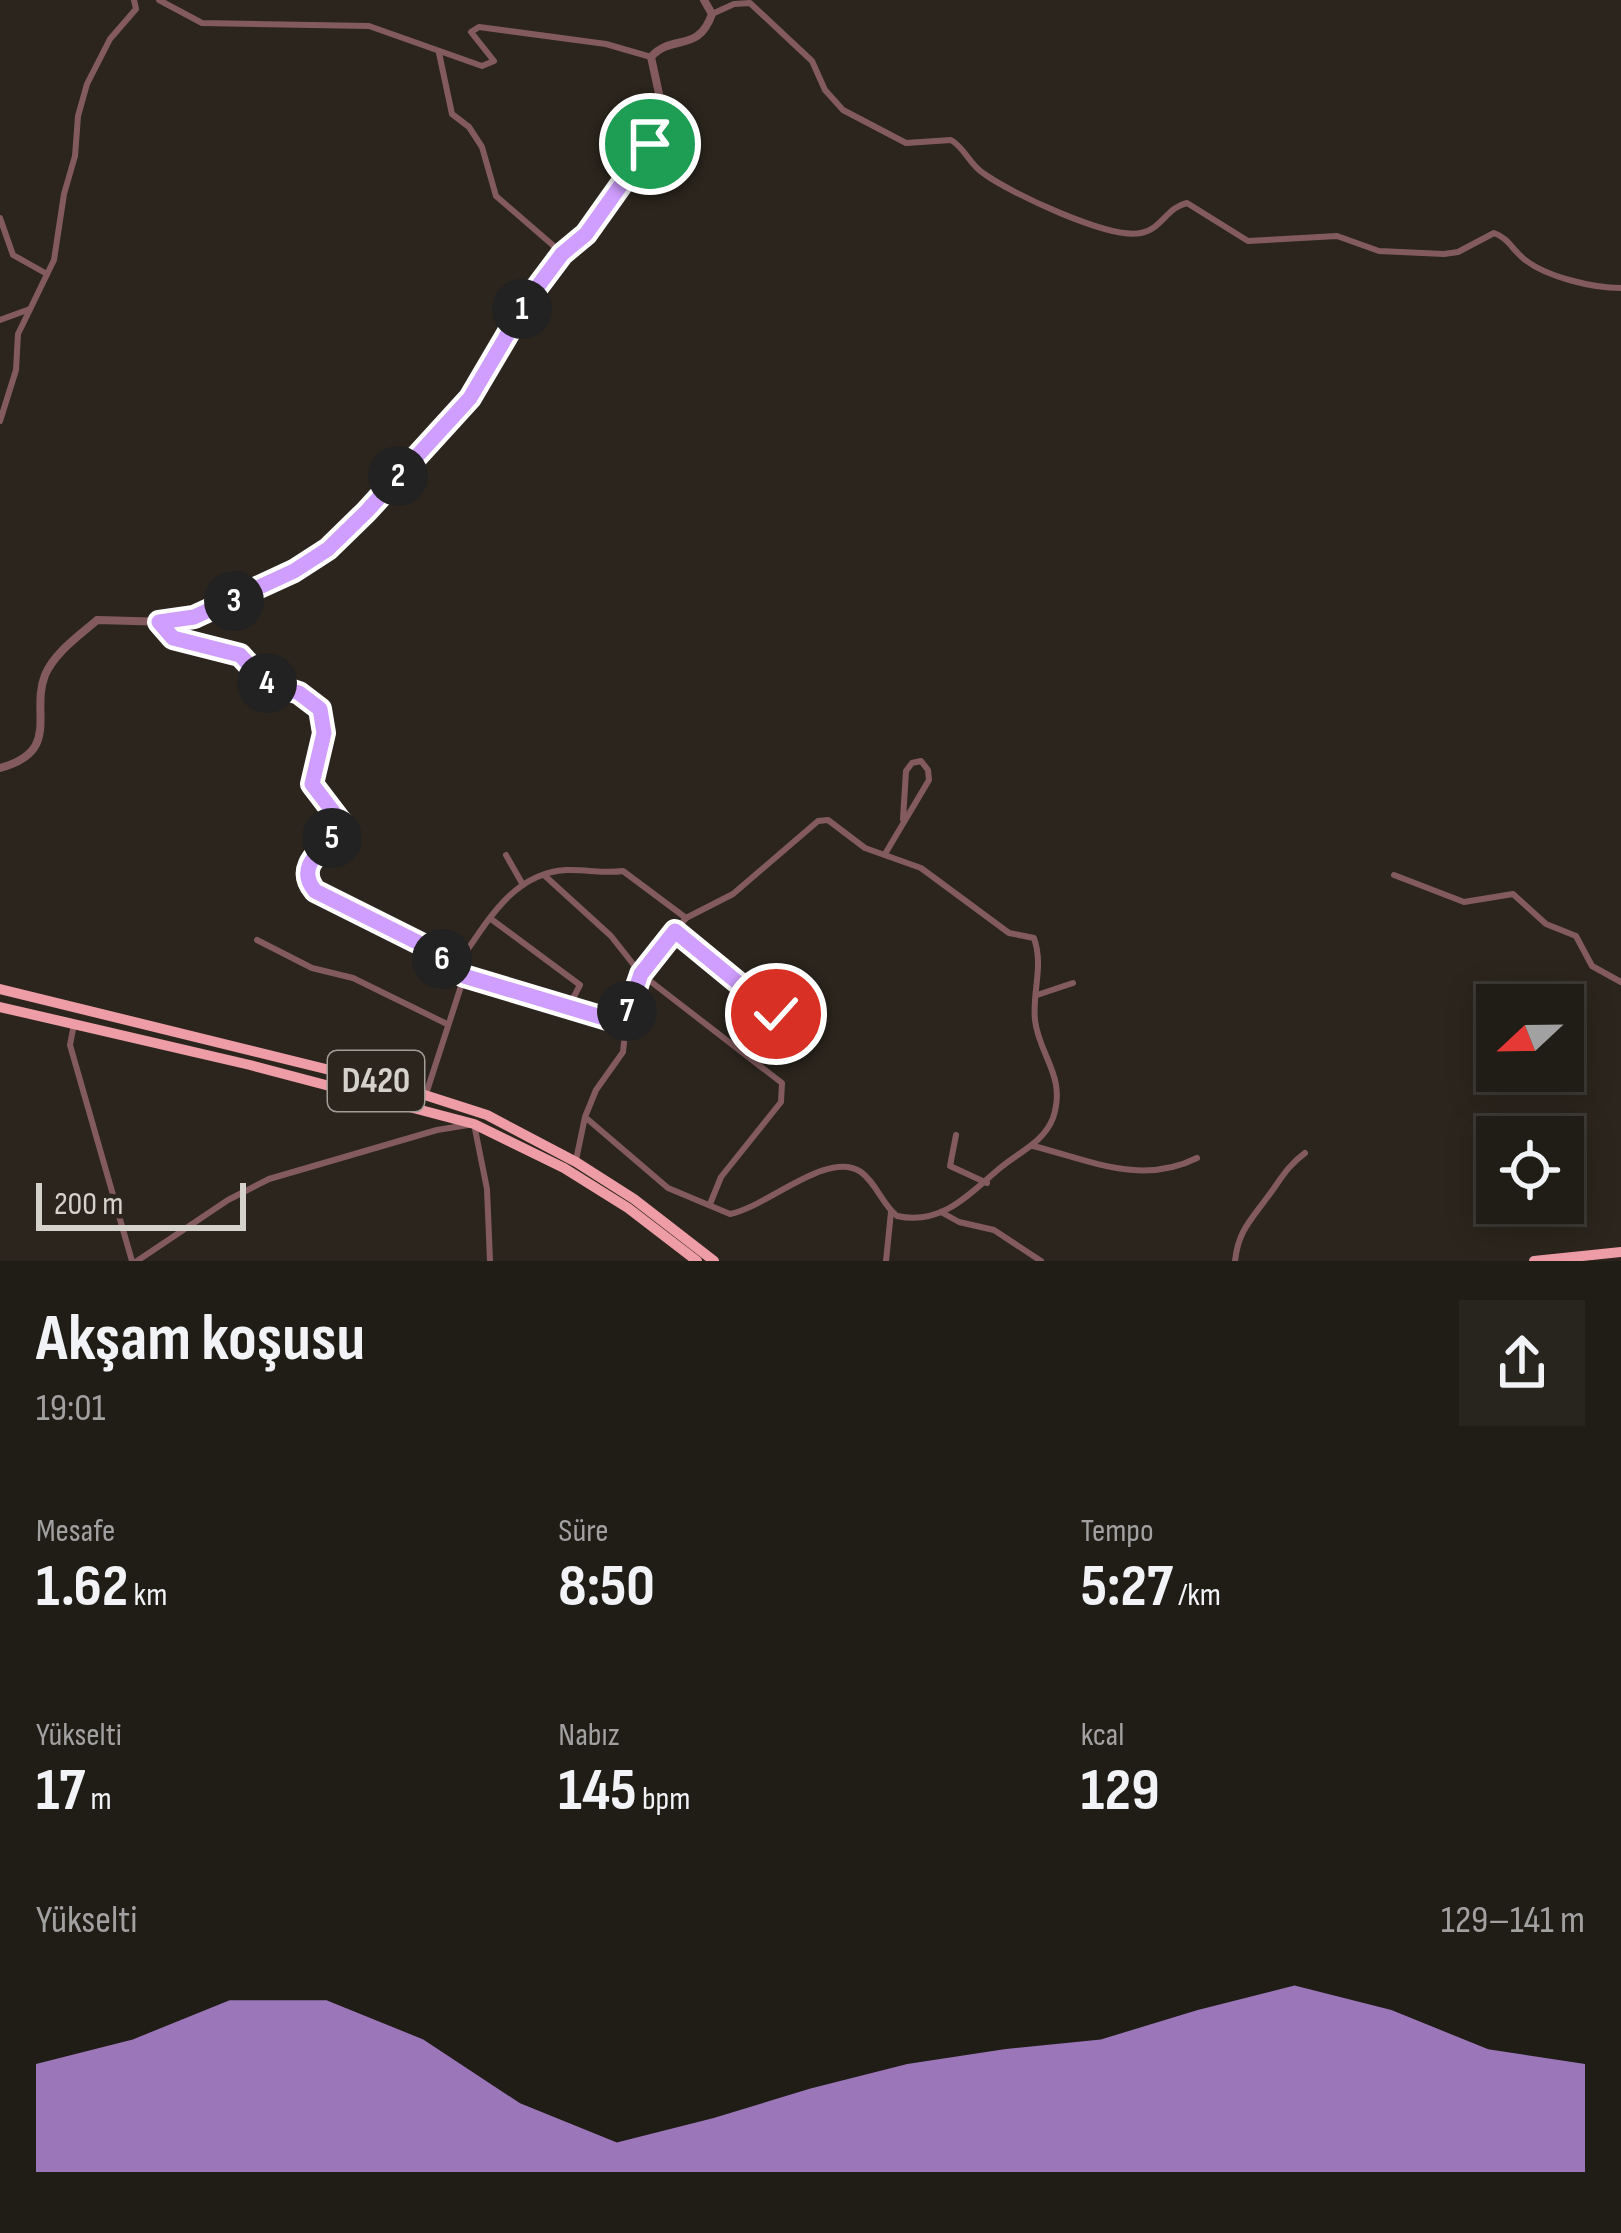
<!DOCTYPE html>
<html lang="tr">
<head>
<meta charset="utf-8">
<style>
  body { margin:0; font-family:"Sofia Sans Condensed",sans-serif; background:#28251f; color:#f1f3f6; height:100vh; display:flex; flex-direction:column; font-size:45px; white-space:nowrap }
  * { box-sizing:border-box; margin:0 }
  p { font-size:39px; color:#a2a1a1 }
  .icon { flex:none; width:66px; height:66px; fill:none; stroke:currentColor; stroke-width:2; stroke-linecap:round; stroke-linejoin:round }
  .map { position:relative; height:1261px; overflow:hidden }
  .side { display:flex; flex-direction:column; background:#201c16; flex:1 }
  .side>* { flex:none }
  .needle { width:78px; rotate:248deg }
  .fabs { position:absolute; left:1476px; top:984px; display:grid; gap:24px }
  .fabs a { display:grid; place-items:center; width:108px; height:108px; border-radius:0px; background:#201c16; box-shadow:0 6px 30px #0003,0 0 0 3px #3d3a35; font-size:60px }
  .scale { position:absolute; left:36px; bottom:30px; width:210px; box-sizing:border-box; padding-left:12px; border:6px solid #d5d1cb; border-top:0; font-size:33px; line-height:42px; white-space:nowrap; color:#d5d1cb; -webkit-text-stroke:9px #2b251d; paint-order:stroke }
  .pin { position:absolute; display:grid; place-items:center; width:102px; height:102px; color:#fff; margin:-51px; border:6px solid #fff; border-radius:50%; box-shadow:0 3px 12px #0007 }
  .km { position:absolute; width:60px; height:60px; margin:-30px; border-radius:50%; background:#222; color:#fff; font-size:33px; line-height:60px; text-align:center }
  .round { display:grid; place-items:center; flex:none; width:126px; height:126px; border-radius:0px; background:#28251f }
  .overview { display:flex; align-items:center; justify-content:space-between; height:204px; padding:0 36px }
  h1 { font-size:66px; font-weight:700; line-height:90px }
  .figures { display:grid; grid-template-columns:repeat(3,1fr); gap:18px; height:204px; padding:12px 36px }
  .figures div { display:grid; align-content:center }
  .figures b { font-size:60px; font-weight:700 }
  .figures small { font-size:33px; font-weight:400 }
  .figures p { font-size:33px }
  .chart { height:336px; padding:24px 36px }
  .chart p { display:flex; justify-content:space-between }
  .chart svg { width:100%; height:216px; margin-top:12px; fill:#cf9eff; opacity:.7 }
  .map>svg:first-child { display:block }
  .lines { fill:none; stroke-linecap:round; stroke-linejoin:round }
  .minor { stroke:#835b5f; stroke-width:6 }
  .tertiary { stroke:#835b5f; stroke-width:8 }
  .trunk { stroke:#ee9ca6; stroke-width:10 }
  .route-casing { stroke:#fff; stroke-width:24 }
  .route { stroke:#cf9eff; stroke-width:15 }
  .labels { text-anchor:middle; dominant-baseline:central; stroke-width:9; stroke-linejoin:round; paint-order:stroke }
  .shield { fill:#2b251d; stroke:#a29d97; stroke-width:3 }
  .shield-label { font-size:36px; font-weight:bold; fill:#d5d1cb }
</style>
</head>
<body>
<div class="map">
<svg width="1621" height="1261" viewBox="0 0 1621 1261">
  <rect width="100%" height="100%" fill="#2b251d"/>
  <g class="lines">
    <!-- minor -->
    <g class="minor">
      <path d="M159,0l43,23 167,3 113,40 12,-5 -23,-29 8,-5 127,17 45,13"/>
      <path d="M712,14l22,-10 16,-1 62,58 13,29 18,20 63,33 45,-3c14,8 18,24 32,33 27,20 127,67 158,60 21,-4 26,-26 46,-30l61,38 89,-5 42,15 65,3 14,-2 36,-19c14,5 18,16 30,26 22,18 69,29 97,29"/>
      <path d="M439,53l13,61 17,13 13,20 14,49 67,58"/>
      <path d="M0,218l13,37 34,19"/>
      <path d="M0,320l30,-11"/>
      <path d="M0,421l16,-51 2,-36 36,-74 10,-66 11,-38 3,-40 9,-32 23,-45 26,-30 -2,-9"/>
      <path d="M159,622c16,27 50,20 77,31 14,6 15,18 26,27 19,15 56,9 62,39 5,23 -14,43 -12,65l31,42c-14,21 -51,37 -28,65l106,53 43,32 134,41 43,9"/>
      <path d="M885,854l44,-74 -1,-10 -7,-9 -9,2 -6,8 -3,48"/>
      <path d="M506,855l17,30"/>
      <path d="M544,875l67,61 30,38 141,109 -1,19 -60,75 -11,27"/>
      <path d="M1394,875l70,27 49,-8 33,30 30,12 16,30 29,16"/>
      <path d="M491,919l89,66 -12,23"/>
      <path d="M675,931l126,103"/>
      <path d="M257,940l55,28 41,10 94,46"/>
      <path d="M455,968c29,-40 55,-95 111,-98 20,-1 37,4 57,1l63,47"/>
      <path d="M1037,995l36,-12"/>
      <path d="M74,1024l-4,21 62,216"/>
      <path d="M426,1094l38,-117"/>
      <path d="M956,1135l-6,31 37,17"/>
      <path d="M1033,1146c56,14 108,40 164,12"/>
      <path d="M576,1160l9,-43 11,-27 27,-38 5,-47 21,-42 37,-45 47,-24 85,-73 10,-1 37,28 56,20 88,65 25,5c10,29 -2,53 1,82 4,36 32,56 18,98 -9,24 -34,34 -53,50 -31,26 -58,58 -103,48 -15,-12 -20,-32 -36,-44 -33,-23 -94,35 -131,42l-62,-26 -83,-71"/>
      <path d="M941,1212l18,10 35,8 47,31"/>
      <path d="M137,1261l91,-61 41,-21 168,-49 37,-6 13,65 3,72"/>
      <path d="M886,1261l5,-49"/>
      <path d="M1235,1261c3,-29 15,-40 31,-62 14,-18 20,-32 39,-46"/>
    </g>
    <!-- tertiary -->
    <path class="tertiary" d="M0,768c62,-17 30,-55 45,-93 10,-23 34,-39 52,-55l73,2 24,-5 90,-41 44,-27 38,-37 113,-126 46,-82 72,-86 52,-74 14,-23v-9l-12,-55c21,-24 47,-3 61,-43l-8,-14"/>
    <!-- trunk -->
    <g class="trunk">
      <path d="M0,989l403,99 84,27 89,47 58,37 80,62"/>
      <path d="M0,1007l250,58 224,59 90,44 64,40 69,53"/>
      <path d="M1534,1261l87,-9"/>
    </g>
  </g>
  <g class="lines">
    <defs>
      <path id="route" d="M650,144l-64,90 -24,20 -33,44 -59,100 -104,114 -38,37 -34,22 -100,46 -35,5 14,16 67,17 24,26 35,12 21,16 4,24 -12,51 32,42c-15,21 -52,37 -29,65l106,53 43,32 160,48 17,-50 34,-43 101,83"/>
    </defs>
    <!-- route casing -->
    <use href="#route" class="route-casing"/>
    <!-- route -->
    <use href="#route" class="route"/>
  </g>
  <g class="labels">
    <!-- shield labels -->
    <rect class="shield" x="328" y="1051" width="96" height="60" rx="9"/>
    <g class="shield-label">
      <text x="376" y="1081">D420</text>
    </g>
  </g>
</svg>
<div class="fabs">
<a><svg class="needle" viewBox="-14 -14 28 28"><path d="M0-13l5 13h-10z" fill="#e53935"/><path d="M0 13l5-13h-10z" fill="#a2a1a1"/></svg></a>
<a><svg class="icon" aria-label="locate" viewBox="0 0 24 24"><circle cx="12" cy="12" r="6"/><path d="M12 2v4M12 18v4M2 12h4M18 12h4"/></svg></a>
</div>
<div class="scale">200 m</div>
<div class="pin" style="left:650px;top:144px;background:#1e9e55"><svg class="icon" aria-label="arrive" viewBox="0 0 24 24"><path d="M6 21V4h12l-3 4 3 4H6"/></svg></div>
<div class="pin" style="left:776px;top:1014px;background:#d93025"><svg class="icon" aria-label="check" viewBox="0 0 24 24"><path d="M5 12l5 5 9-10"/></svg></div>
<b class="km" style="left:522px;top:309px">1</b>
<b class="km" style="left:398px;top:476px">2</b>
<b class="km" style="left:234px;top:601px">3</b>
<b class="km" style="left:267px;top:683px">4</b>
<b class="km" style="left:332px;top:838px">5</b>
<b class="km" style="left:442px;top:959px">6</b>
<b class="km" style="left:627px;top:1011px">7</b>
</div>
<section class="side">
<div class="overview"><div><h1>Akşam koşusu</h1><p>19:01</p></div><a class="round"><svg class="icon" aria-label="share" viewBox="0 0 24 24"><path d="M12 15V3M7 8l5-5 5 5M5 13v7h14v-7"/></svg></a></div>
<div class="figures">
<div><p>Mesafe</p><b>1.62<small> km</small></b></div>
<div><p>Süre</p><b>8:50</b></div>
<div><p>Tempo</p><b>5:27<small> /km</small></b></div>
</div>
<div class="figures">
<div><p>Yükselti</p><b>17<small> m</small></b></div>
<div><p>Nabız</p><b>145<small> bpm</small></b></div>
<div><p>kcal</p><b>129</b></div>
</div>
<div class="chart"><p><span>Yükselti</span>129–141 m</p>
<svg viewBox="0 0 160 44" preserveAspectRatio="none"><path d="M0 44V22L10 17L20 9L30 9L40 17L50 30L60 38L70 33L80 27L90 22L100 19L110 17L120 11L130 6L140 11L150 19L160 22V44z"/></svg>
</div>
</section>
</body>
</html>
